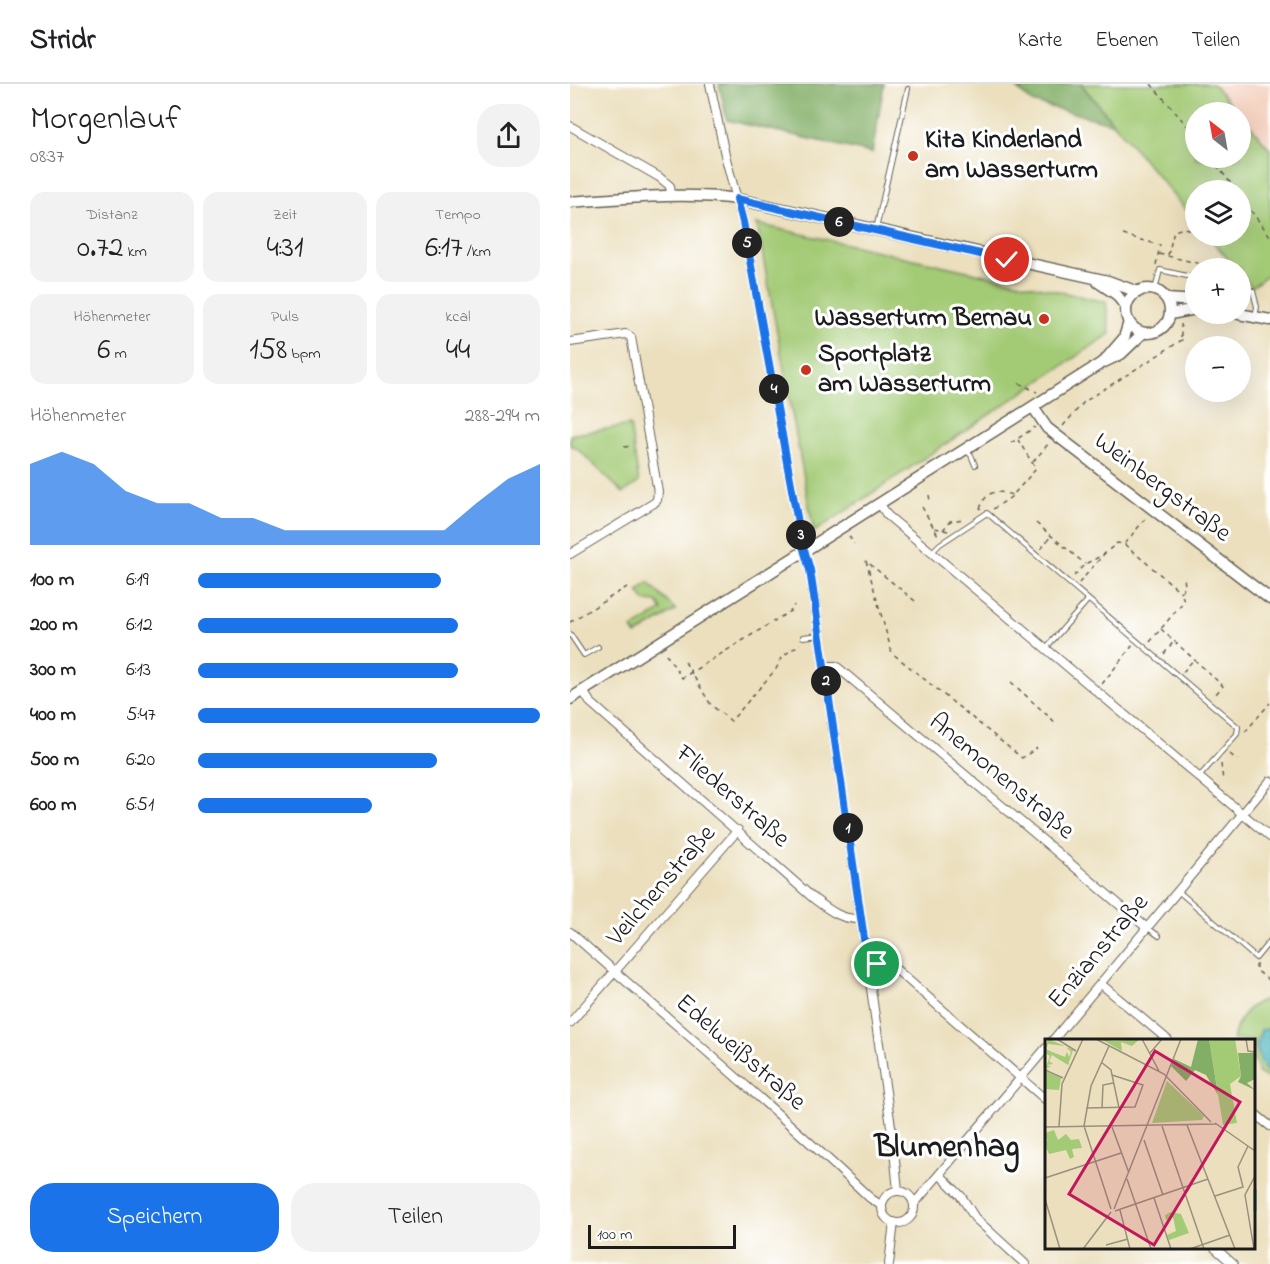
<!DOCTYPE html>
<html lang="de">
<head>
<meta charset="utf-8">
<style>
  body { margin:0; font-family:"Indie Flower",sans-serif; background:#f2f2f2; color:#202124; height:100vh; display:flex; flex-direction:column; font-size:22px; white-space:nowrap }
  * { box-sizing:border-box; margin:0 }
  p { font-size:20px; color:#757577 }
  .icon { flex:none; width:33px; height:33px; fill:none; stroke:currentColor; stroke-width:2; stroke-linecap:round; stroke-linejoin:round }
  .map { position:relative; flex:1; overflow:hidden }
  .details { display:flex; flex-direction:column; background:#fff; width:570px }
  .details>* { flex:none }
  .needle { width:39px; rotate:329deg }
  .fabs { position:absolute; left:615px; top:18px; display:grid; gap:12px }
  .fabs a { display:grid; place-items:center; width:66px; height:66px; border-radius:50%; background:#fff; box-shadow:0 6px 24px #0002; font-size:30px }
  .scale { position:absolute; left:18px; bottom:15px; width:148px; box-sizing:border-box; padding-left:6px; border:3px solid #1c1c1c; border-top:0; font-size:16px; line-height:21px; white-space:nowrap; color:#1c1c1c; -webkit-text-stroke:4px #fff; paint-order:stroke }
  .pin { position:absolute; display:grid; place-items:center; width:51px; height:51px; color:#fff; margin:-26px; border:3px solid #fff; border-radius:50%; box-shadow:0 2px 6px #0007 }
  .km { position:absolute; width:30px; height:30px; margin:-15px; border-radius:50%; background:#222; color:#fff; font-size:16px; line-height:30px; text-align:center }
  .round { display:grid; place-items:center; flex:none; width:63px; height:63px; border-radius:24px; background:#f2f2f2 }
  .headline { display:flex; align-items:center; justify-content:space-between; height:102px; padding:0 30px }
  h1 { font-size:33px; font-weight:600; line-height:45px }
  .figures { display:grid; grid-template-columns:repeat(3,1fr); gap:9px; height:102px; padding:6px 30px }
  .figures div { display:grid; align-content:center; border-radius:15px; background:#f2f2f2; text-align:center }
  .figures b { font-size:30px; font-weight:600 }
  .figures small { font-size:16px; font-weight:400 }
  .figures p { font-size:16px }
  .chart { height:168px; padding:12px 30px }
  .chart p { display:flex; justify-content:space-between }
  .chart svg { width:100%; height:108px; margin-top:6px; fill:#1a73e8; opacity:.7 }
  .button { display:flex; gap:12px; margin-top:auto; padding:12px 30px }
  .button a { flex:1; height:69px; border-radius:24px; background:#1a73e8; color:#fff; font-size:24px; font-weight:600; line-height:69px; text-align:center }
  .button a+a { background:#f2f2f2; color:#202124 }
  ul { padding:0 30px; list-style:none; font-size:20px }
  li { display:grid; grid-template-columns:96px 72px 1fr; align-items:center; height:45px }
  li i { height:15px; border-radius:8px; background:#1a73e8 }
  header { display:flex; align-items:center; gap:36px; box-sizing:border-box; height:84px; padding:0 30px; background:#fff; border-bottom:2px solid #e0e0e0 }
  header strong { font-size:28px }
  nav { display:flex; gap:33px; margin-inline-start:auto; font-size:21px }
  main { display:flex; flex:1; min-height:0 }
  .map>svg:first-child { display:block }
  .built { fill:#f5d3c1 }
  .green { fill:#a3ca75; stroke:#607348; stroke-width:1.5 }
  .forest { fill:#82ae66; stroke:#4f6541; stroke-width:1.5 }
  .water { fill:#40b0ba; stroke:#2e666b; stroke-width:1.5 }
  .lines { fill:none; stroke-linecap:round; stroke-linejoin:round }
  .lane-casing { stroke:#646054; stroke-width:6 }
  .street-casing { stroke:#646054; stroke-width:10 }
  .secondary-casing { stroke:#646054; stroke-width:13 }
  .path { stroke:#646054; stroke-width:1.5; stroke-dasharray:4.5 4.5; stroke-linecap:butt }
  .lane { stroke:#fff; stroke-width:4 }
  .street { stroke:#fff; stroke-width:8 }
  .secondary { stroke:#fff; stroke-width:10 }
  .route-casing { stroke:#fff; stroke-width:12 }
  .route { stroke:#1a73e8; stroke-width:8 }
  .poi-dot { fill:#c8321e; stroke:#fff; stroke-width:2 }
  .labels { text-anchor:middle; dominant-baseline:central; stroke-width:6; stroke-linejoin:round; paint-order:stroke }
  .poi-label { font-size:26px; font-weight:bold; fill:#1c1c1c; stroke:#fff; text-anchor:start }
  .street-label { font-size:26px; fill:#1c1c1c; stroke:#fff }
  .district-label { font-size:32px; font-weight:bold; fill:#1c1c1c; stroke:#fff }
  .inset-river { fill:none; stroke:#40b0ba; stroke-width:3 }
  .inset-road { fill:none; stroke:#98917d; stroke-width:1.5 }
  .view { fill:#c2185b; fill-opacity:0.15; stroke:#c2185b; stroke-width:3 }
  .inset-edge { fill:none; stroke:#1c1c1c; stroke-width:3 }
</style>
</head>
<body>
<header>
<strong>Stridr</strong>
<nav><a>Karte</a><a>Ebenen</a><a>Teilen</a></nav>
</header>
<main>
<section class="details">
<div class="headline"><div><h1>Morgenlauf</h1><p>08:37</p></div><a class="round"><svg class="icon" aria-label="share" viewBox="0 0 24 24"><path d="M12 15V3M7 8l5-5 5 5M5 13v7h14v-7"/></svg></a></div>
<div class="figures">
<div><p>Distanz</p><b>0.72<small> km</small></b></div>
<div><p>Zeit</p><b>4:31</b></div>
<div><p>Tempo</p><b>6:17<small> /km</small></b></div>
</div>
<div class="figures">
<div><p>Höhenmeter</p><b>6<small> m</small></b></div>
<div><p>Puls</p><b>158<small> bpm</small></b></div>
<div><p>kcal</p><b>44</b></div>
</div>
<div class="chart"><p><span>Höhenmeter</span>288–294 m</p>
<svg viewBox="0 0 160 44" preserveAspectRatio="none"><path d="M0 44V11L10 6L20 11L30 22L40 27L50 27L60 33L70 33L80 38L90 38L100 38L110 38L120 38L130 38L140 27L150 17L160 11V44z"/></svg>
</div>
<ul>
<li><b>100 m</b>6:19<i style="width:71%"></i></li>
<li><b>200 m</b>6:12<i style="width:76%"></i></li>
<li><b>300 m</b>6:13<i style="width:76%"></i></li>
<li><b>400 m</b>5:47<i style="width:100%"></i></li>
<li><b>500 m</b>6:20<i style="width:70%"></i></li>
<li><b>600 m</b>6:51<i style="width:51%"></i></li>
</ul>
<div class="button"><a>Speichern</a><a>Teilen</a></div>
</section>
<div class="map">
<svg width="700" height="1180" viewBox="0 0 700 1180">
  <rect width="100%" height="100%" fill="#fff"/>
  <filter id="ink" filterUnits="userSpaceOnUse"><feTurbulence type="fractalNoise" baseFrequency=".0167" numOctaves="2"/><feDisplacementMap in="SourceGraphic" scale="12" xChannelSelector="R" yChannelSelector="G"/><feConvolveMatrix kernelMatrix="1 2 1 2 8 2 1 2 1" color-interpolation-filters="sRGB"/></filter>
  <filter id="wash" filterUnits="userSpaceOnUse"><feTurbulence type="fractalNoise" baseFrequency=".008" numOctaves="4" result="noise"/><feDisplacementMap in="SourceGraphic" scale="24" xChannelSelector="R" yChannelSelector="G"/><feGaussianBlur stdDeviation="1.35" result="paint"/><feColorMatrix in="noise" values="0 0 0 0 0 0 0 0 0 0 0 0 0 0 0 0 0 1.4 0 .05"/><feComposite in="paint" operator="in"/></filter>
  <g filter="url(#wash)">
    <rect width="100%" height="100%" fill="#ebdfbd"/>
    <!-- built -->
    <path class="built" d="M643,0h57v65l-29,-34 -1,-3h-2z"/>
    <!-- green -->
    <g class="green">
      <path d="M511,0h132l25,28h-42v46h44l1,-43 29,34v124l-18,14 -11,-13 -1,-6h-4l-28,-32h32v-46h-44l-1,31z"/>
      <path d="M187,140l349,78 4,32 -296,198z"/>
      <path d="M60,341l9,57 -16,11 -45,-44 -8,-4v-10z"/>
      <path d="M78,499l28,27 -40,25 -4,-6 30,-19 -5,-8 -12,-1 -7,-10z"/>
      <path d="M700,914v31l-9,1c-7,16 -4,24 3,39l6,3v7l-12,-6 -1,-8 -3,-3v-22h-21c4,-21 15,-37 37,-42z"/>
    </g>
    <!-- forest -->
    <g class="forest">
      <path d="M149,0h165l-12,69 -145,-33z"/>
      <path d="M442,0h69l33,40 -82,-22z"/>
    </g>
    <!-- water -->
    <path class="water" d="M700,945v43l-6,-3c-7,-15 -10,-23 -3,-39z"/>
  </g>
  <g filter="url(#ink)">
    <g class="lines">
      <defs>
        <g id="lane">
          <path d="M306,145l32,-140"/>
          <path d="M670,204l13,3 4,16 -2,9"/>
          <path d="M585,206l5,-20 36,8"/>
          <path d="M395,366l6,5 4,10"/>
          <path d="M363,467l7,-7 47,-31 251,214 -1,7 -37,42"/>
          <path d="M0,550l14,21 14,-8"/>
          <path d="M233,553l17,-2"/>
          <path d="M476,564l42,-48"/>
          <path d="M608,807l78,67 14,-17"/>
          <path d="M578,844l11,8"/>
        </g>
        <g id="street">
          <path d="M140,0l15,71 18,67 58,317 9,31 83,570 5,51"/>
          <path d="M0,42l89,51 11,9 1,9"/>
          <path d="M0,258l56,-8 5,3 27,155 -1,8 -3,3 -84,51"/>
          <path d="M310,420l7,11 383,322"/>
          <path d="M254,582h12l311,262"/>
          <path d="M13,607l7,11 223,196c16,12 28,22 48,21"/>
          <path d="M0,848c100,89 203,174 300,266l12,8"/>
          <path d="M298,882l9,-2 14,1 155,135"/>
          <path d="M531,900l67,56"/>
          <path d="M0,939l168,-193"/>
          <path d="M483,956l217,-259"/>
          <path d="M684,1029l16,13"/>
          <path d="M370,1091l21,21 14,22 50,46"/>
          <circle cx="328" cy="1123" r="16"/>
          <path d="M344,1120l132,-156"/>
          <path d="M645,1164l18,16"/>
          <path d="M319,1180l5,-42"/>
        </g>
        <g id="secondary">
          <path d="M0,118c56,-4 112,-10 167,-3l371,82 30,11"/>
          <path d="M528,198l18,12 10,13"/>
          <circle cx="578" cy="227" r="22"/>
          <path d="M597,215l29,2"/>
          <path d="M600,230l26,-5"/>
          <path d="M669,230l31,6"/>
          <path d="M536,275l18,-21 5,-16"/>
          <path d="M463,323l14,21 223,171"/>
          <path d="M0,615l459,-290 71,-45 21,-10 22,-21"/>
        </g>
      </defs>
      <!-- lane casing -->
      <use href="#lane" class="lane-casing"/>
      <!-- street casing -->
      <use href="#street" class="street-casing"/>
      <!-- secondary casing -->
      <use href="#secondary" class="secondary-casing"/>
      <!-- path -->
      <g class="path">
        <path d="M581,0l45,52"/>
        <path d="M641,74l25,32"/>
        <path d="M670,112l30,40"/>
        <path d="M553,151l37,10 -4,20"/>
        <path d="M589,170l55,13"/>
        <path d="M598,171l6,-24 10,-3 12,3"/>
        <path d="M611,253v-13"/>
        <path d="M449,299l18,9"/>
        <path d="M493,342l21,-24 101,-64"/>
        <path d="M441,359l24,-16"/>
        <path d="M54,363l9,-1"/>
        <path d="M463,378l16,-19"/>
        <path d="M359,411l1,6"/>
        <path d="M352,423l17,30"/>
        <path d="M410,425c6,-18 15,-20 32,-14"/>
        <path d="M423,425l18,-12 25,-28 -18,-29"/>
        <path d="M466,439l49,41"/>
        <path d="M365,444l13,3"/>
        <path d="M373,446l7,-9 14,-2"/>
        <path d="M279,452l5,8"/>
        <path d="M555,459l22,-26"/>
        <path d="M471,465l10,-13"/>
        <path d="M504,492l11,-12 18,-9"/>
        <path d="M509,499l25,-29 13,-11 7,1 57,48"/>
        <path d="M345,517l-49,-40 26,92 130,105 15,-10"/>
        <path d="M0,538l57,-35"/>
        <path d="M591,545l62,57 -9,10"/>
        <path d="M580,558l34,-41 -3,-9 4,-5 -1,-11"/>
        <path d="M96,570l16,24 110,-68 2,-5"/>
        <path d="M594,570l10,-13"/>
        <path d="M115,578l26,43 20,16 45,-52 7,-13 17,-12"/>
        <path d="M613,588l11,-13"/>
        <path d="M441,598l46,42"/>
        <path d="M532,600l31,-39"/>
        <path d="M675,648l25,-29"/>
        <path d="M660,670l7,6"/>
        <path d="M651,680l2,17"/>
        <path d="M686,880v6l14,11"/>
      </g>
      <!-- lane -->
      <use href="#lane" class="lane"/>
      <!-- street -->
      <use href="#street" class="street"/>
      <!-- secondary -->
      <use href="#secondary" class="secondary"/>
    </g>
  </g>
  <g class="lines" filter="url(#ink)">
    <defs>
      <path id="route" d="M307,880l-9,2 -58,-396 -9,-31 -58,-317 -6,-23 270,61"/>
    </defs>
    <!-- route casing -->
    <use href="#route" class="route-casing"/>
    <!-- route -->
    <use href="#route" class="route"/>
  </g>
  <!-- markers -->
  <g class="poi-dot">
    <circle cx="343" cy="72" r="6"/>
    <circle cx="474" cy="235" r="6"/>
    <circle cx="236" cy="286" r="6"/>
  </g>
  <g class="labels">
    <!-- poi labels -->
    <g class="poi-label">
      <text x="355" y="57">Kita Kinderland<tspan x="355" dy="30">am Wasserturm</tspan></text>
      <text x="462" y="235" text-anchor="end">Wasserturm Bernau</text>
      <text x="248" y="271">Sportplatz<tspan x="248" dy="30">am Wasserturm</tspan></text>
    </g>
    <!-- street labels -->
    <g class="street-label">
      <text transform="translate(592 404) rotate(37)">Weinbergstraße</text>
      <text transform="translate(431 693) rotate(40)">Anemonenstraße</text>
      <text transform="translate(162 713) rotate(41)">Fliederstraße</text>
      <text transform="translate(92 802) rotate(-49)">Veilchenstraße</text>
      <text transform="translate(529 868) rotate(-50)">Enzianstraße</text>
      <text transform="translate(170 969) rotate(41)">Edelweißstraße</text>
    </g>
    <!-- district labels -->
    <g class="district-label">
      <text x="377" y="1064">Blumenhag</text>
    </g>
  </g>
  <!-- overview -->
  <g transform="translate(475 955)">
    <rect width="210" height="210" fill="#ebdfbd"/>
    <path d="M3,0l17,7 -17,-2 -2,5 6,3 13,5 2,-5 2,5 2,-5 -5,-5 7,3 -5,15 -16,-10 -3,6 4,3 -6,1 4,2 -5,1 4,3 -5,-2 5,-13 -5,-3v-5zM56,0l13,2 26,-2 -8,7 -11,-4 1,9zM164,0h26l6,37 -11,8 7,39 -14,2zM0,32l16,7 -2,12 -14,-1zM122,42l37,35 -2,4 -50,3zM9,91l4,10 8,-6 5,6 8,-1 3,9 -10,1 2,8 -4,2 -4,-9 -17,4 -4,-9v-3l5,-4 -5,3v-8zM126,173l10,2 8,19 -20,7 -2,-5 9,-4 -3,-14 -7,3 -1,-5z" fill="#a3ca75"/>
    <path d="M153,0h11l9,56 -12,-20 -11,-5 -9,11 -15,-15 3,-7 17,8zM193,14h17v26l-8,4 8,7 -17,-8 3,-6z" fill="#82ae66"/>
    <path class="inset-river" d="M210,150v22"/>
    <path class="inset-road" d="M12,0l19,12M51,0l68,35 47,48M97,0l17,32M201,0l2,12 7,1M64,7l-18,40 -7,40 27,83M105,14l12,-14M56,23l10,8 8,38M0,31l18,8M41,69l49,-1 8,-22 -31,-10M57,69l1,-23 10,-2M170,84l40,28M142,86l48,124M14,87l3,-42 21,-45M117,87l42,123M0,88l171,-3M67,88l17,46M99,101l19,55M0,139l76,-25M82,140l24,70M170,157l28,-9 -5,-20 10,-21M109,159l17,51M0,160l15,50M69,170l67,-170M75,171l10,39M70,172l93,-32M61,206l22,-6M38,210l28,-37M145,210l40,-14M209,210l-9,-54 10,-19"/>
    <path class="view" d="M110,12l85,51 -86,143 -85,-51z"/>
    <rect width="210" height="210" class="inset-edge"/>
  </g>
</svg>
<div class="fabs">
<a><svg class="needle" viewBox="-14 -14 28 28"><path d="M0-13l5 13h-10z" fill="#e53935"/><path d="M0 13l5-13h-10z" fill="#757577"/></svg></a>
<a><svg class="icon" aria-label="layers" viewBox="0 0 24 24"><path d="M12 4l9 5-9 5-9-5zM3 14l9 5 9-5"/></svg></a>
<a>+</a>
<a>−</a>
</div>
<div class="scale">100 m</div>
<div class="pin" style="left:307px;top:880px;background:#1e9e55"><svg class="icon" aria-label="arrive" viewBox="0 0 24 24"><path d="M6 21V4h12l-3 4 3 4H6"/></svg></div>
<div class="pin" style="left:437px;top:176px;background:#d93025"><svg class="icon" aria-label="check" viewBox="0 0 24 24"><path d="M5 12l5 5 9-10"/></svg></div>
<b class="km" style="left:278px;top:744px">1</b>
<b class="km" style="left:256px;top:597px">2</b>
<b class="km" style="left:231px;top:451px">3</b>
<b class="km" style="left:204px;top:305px">4</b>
<b class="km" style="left:177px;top:159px">5</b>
<b class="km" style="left:269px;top:138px">6</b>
</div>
</main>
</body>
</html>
